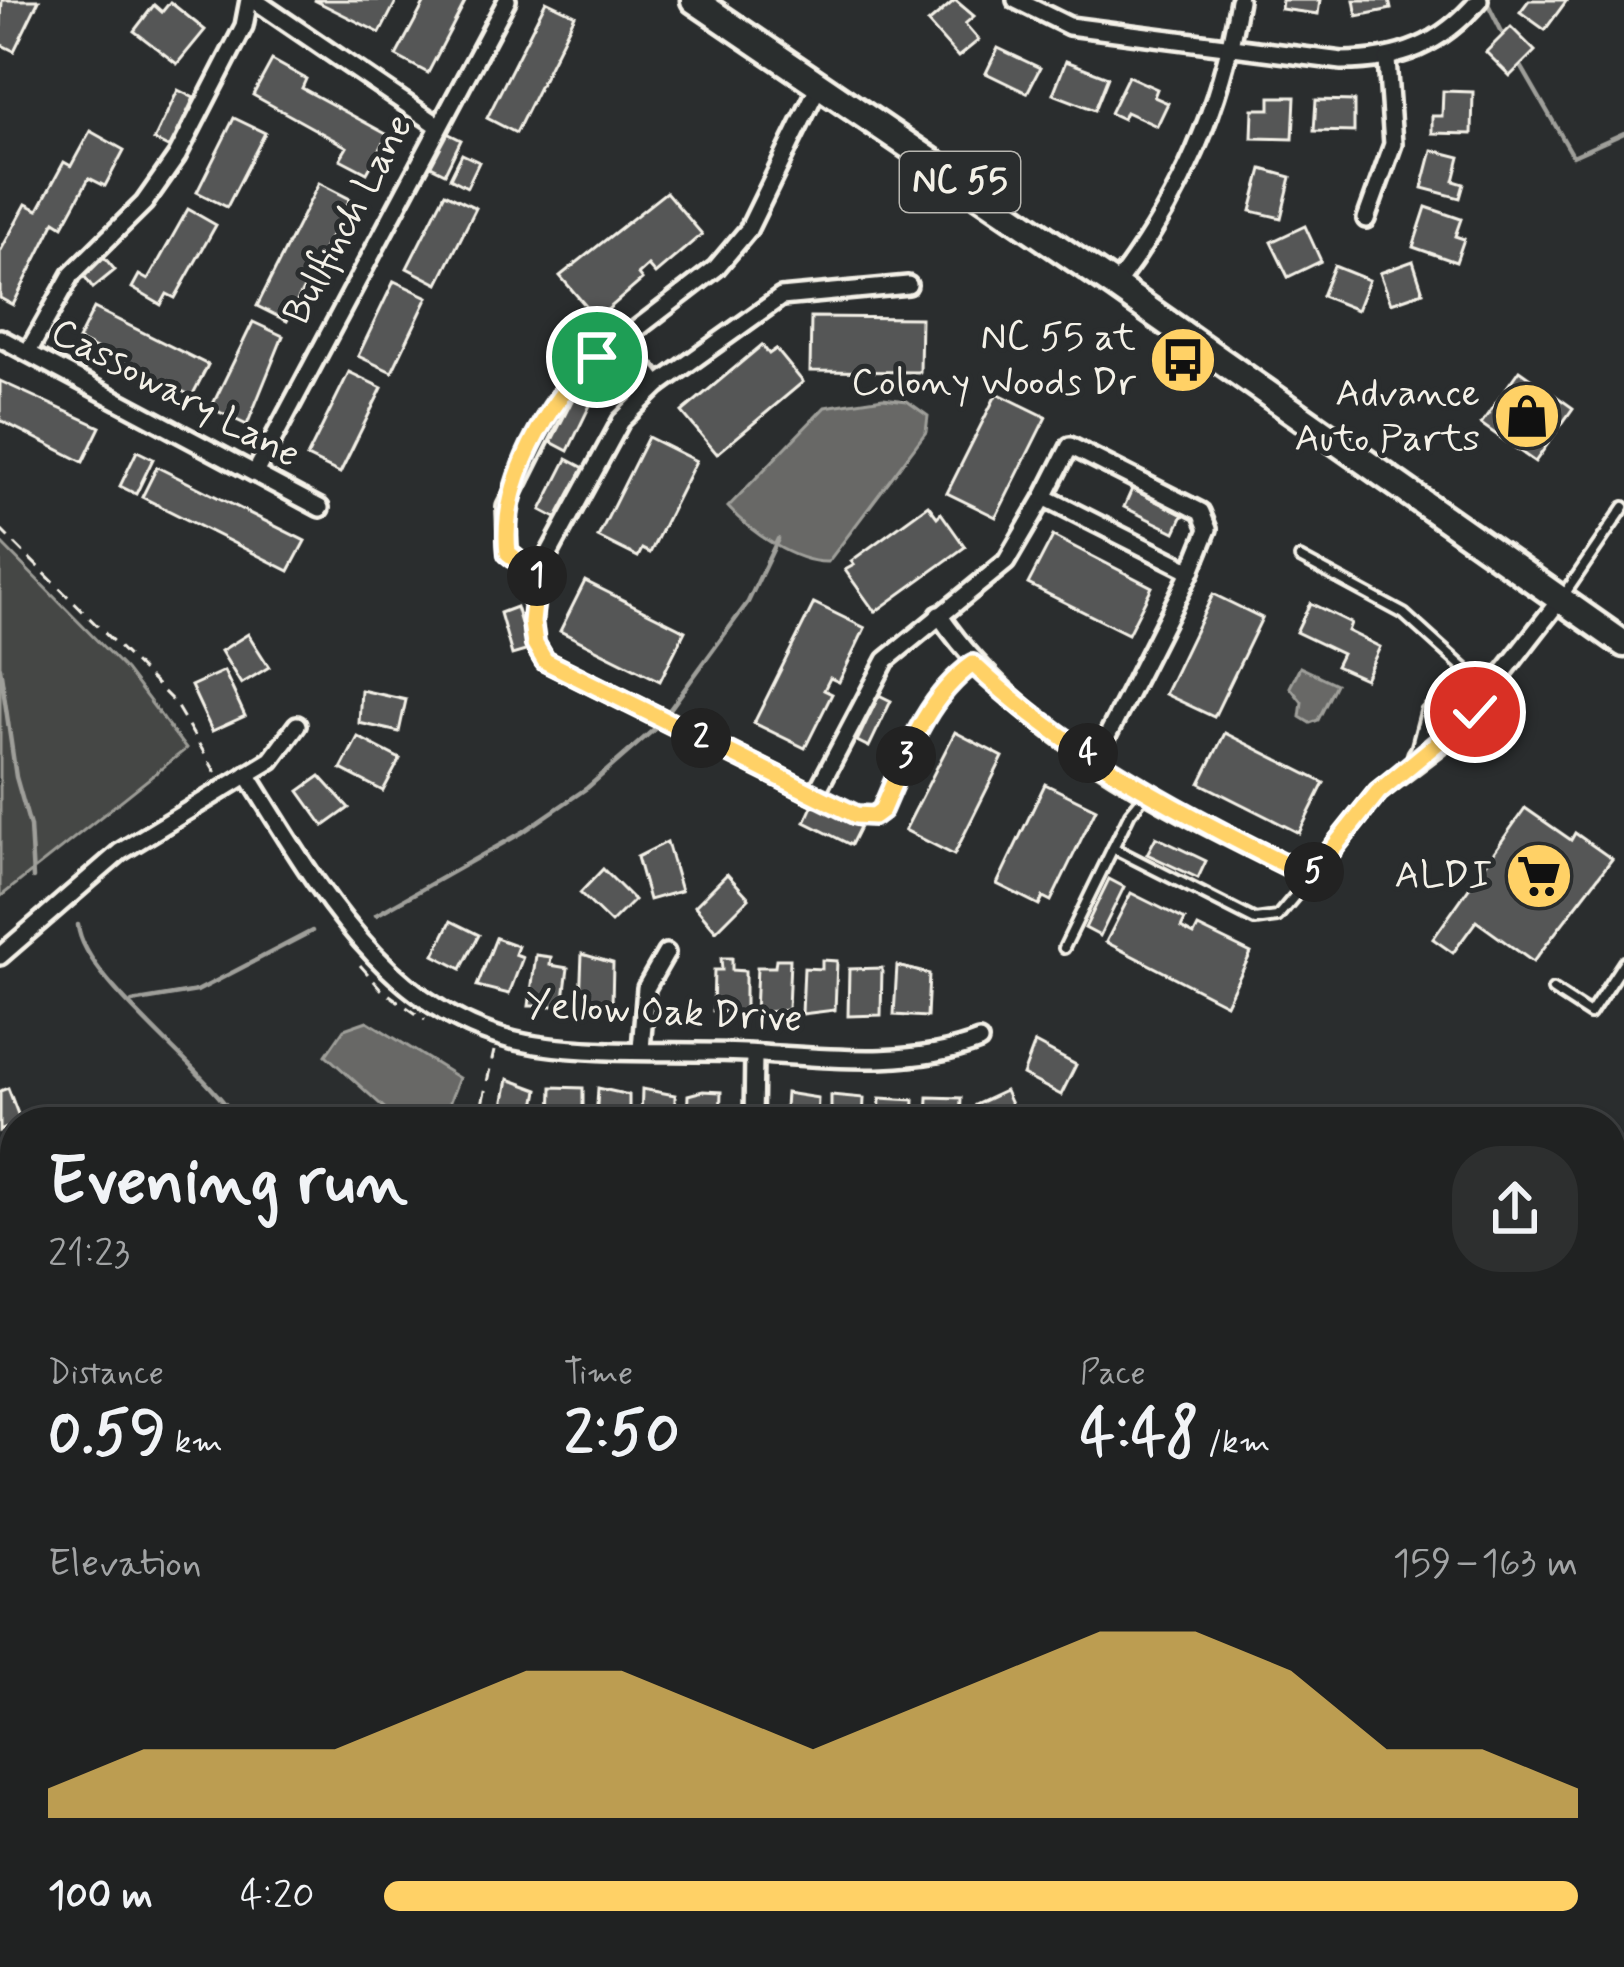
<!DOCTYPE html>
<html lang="en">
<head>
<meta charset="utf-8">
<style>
  body { margin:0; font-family:Mynerve,sans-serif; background:#2d2f2f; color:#f1f3f6; height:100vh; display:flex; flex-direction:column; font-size:45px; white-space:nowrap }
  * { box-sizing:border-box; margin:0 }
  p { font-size:39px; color:#a2a4a5 }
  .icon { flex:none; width:66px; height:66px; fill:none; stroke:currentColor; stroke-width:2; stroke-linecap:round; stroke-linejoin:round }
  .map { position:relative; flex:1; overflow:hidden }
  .sheet { position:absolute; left:0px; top:1107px; width:1626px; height:861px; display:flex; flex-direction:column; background:#202222; border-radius:48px 48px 0 0; box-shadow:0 3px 9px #0004,0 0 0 3px #3d3f40 }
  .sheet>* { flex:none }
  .pin { position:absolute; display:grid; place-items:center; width:102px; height:102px; color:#fff; margin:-51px; border:6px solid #fff; border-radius:50%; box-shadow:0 3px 12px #0007 }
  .km { position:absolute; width:60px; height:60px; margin:-30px; border-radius:50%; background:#222; color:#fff; font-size:33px; line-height:60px; text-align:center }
  .round { display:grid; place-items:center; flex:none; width:126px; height:126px; border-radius:48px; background:#2d2f2f }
  .head { display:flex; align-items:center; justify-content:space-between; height:204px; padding:0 48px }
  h1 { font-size:66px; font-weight:700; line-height:90px }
  .stats { display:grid; grid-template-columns:repeat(3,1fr); gap:18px; height:204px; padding:12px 48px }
  .stats div { display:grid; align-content:center }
  .stats b { font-size:60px; font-weight:700 }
  .stats small { font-size:33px; font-weight:400 }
  .stats p { font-size:33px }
  .chart { height:336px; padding:24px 48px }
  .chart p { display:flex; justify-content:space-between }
  .chart svg { width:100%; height:216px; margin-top:12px; fill:#ffd166; opacity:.7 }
  ul { padding:0 48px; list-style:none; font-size:39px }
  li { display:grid; grid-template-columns:192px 144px 1fr; align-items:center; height:90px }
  li i { height:30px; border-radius:15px; background:#ffd166 }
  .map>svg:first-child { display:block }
  .green { fill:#444645; stroke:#9c9c96; stroke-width:3 }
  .water { fill:#676866; stroke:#9f9f9a; stroke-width:3 }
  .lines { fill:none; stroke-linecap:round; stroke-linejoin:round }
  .stream { stroke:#9f9f9a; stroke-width:4.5 }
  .building { fill:#555756; stroke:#f4f1e8; stroke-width:3 }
  .lane-casing { stroke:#f4f1e8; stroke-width:16 }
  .street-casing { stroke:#f4f1e8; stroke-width:24 }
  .secondary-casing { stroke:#f4f1e8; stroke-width:30 }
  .primary-casing { stroke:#f4f1e8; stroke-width:33 }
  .path { stroke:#f4f1e8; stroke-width:3; stroke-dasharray:12 9; stroke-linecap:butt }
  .lane { stroke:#2a2d2e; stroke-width:8 }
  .street { stroke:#2a2d2e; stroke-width:15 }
  .secondary { stroke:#2a2d2e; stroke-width:21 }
  .primary { stroke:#2a2d2e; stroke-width:24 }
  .route-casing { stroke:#fff; stroke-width:24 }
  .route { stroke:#ffd166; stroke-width:15 }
  .labels { text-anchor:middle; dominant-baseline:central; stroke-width:10; stroke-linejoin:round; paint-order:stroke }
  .shield { fill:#2a2d2e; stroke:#b7b6b0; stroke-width:3 }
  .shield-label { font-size:36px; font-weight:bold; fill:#f4f1e8 }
  .street-label { font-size:39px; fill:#f4f1e8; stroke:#2a2d2e }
  .poi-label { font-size:39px; fill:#f4f1e8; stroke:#2a2d2e; text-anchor:end }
</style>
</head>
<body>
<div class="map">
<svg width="1624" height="1967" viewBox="0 0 1624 1967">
  <rect width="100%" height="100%" fill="#2a2d2e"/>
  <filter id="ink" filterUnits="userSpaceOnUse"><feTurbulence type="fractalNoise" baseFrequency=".00833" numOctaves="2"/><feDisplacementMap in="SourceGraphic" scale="24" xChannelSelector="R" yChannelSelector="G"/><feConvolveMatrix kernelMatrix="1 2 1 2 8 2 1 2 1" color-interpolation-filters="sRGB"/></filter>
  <g filter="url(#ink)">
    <!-- green -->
    <path class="green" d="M0,542l126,128 60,79 -186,148z"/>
    <!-- water -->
    <g class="water">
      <path d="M883,398l24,3 21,15 -2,16 -98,130c-33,1 -78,-30 -100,-55l97,-100z"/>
      <path d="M1300,667l36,17 -18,36 -8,3 -10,-6 2,-15 -12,-15z"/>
      <path d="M367,1021l92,57 -17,44h-42l-74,-67 18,-26z"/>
    </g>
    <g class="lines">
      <!-- stream -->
      <g class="stream">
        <path d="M1486,0l19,38"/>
        <path d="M1520,64l53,92 51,-23"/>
        <path d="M0,667l16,110 14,49 3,52"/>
        <path d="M665,716l83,-114 30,-63"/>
        <path d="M376,915l147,-83 64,-44 72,-63"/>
        <path d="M78,925c5,55 128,143 160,197"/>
        <path d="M132,1002l65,-11 115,-60"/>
        <path d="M772,1953l9,14"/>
        <path d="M510,1967l18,-14"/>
      </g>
    </g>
    <!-- building -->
    <g class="building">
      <path d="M2,0h37l-25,51 -14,-7z"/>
      <path d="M314,0h78l4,2 -16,31z"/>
      <path d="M426,0h40l-38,73 -32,-17z"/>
      <path d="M955,0l19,16 -9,8 14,16 -21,17 -30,-34z"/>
      <path d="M1282,0h38l-2,14 -37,-5z"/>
      <path d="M1354,0h35l2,9 -34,7z"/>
      <path d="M1529,0h38l-22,30 -25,-18z"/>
      <path d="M546,1l29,14 -59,118 -29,-15z"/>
      <path d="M170,2l35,28 -28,34 -43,-33 20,-26 8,7z"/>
      <path d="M1511,27l24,24 -25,25 -24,-24z"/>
      <path d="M998,48l42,20 -13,25 -41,-20z"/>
      <path d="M272,60l34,19 -4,9 86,47 -21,38 -27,-14 7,-12 -94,-52z"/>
      <path d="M1066,61l42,16 -13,33 -42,-16z"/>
      <path d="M1128,76l29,13 -3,8 14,6 -11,23 -31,-14 -3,7 -13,-6z"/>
      <path d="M178,90l16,8 -24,50 -16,-8z"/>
      <path d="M1443,91l30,1 -1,42 -40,-1v-17h10z"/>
      <path d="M1270,97h25l-2,42 -41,-1 1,-29h17z"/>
      <path d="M1316,100l38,1v31l-40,-1z"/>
      <path d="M234,118l31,15 -38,74 -30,-15z"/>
      <path d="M90,131l34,19 -19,36 -16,-8 -26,48 -8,-5 -42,84 -13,-7v-46l26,-48 12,6 26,-48 7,4z"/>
      <path d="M445,132l16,8 -16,33 -16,-8z"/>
      <path d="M1432,150l28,7 -6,24 10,3 -4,14 -38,-10z"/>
      <path d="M462,154l17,8 -12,25 -17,-9z"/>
      <path d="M1262,169l29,8 -10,41 -30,-7z"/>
      <path d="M319,183l31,16 -63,122 -30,-15z"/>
      <path d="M666,192l36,42 -47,40 -7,-8 -10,9 4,5 -45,39 -37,-43z"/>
      <path d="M445,193l31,15 -38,76 -31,-16z"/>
      <path d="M1426,207l35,12 -6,17 9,3 -8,23 -43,-15z"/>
      <path d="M188,209l28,16 -41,73 -8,-4 -6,11 -29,-17 7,-13 9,5z"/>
      <path d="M1305,226l16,35 -33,16 -17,-35z"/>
      <path d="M103,256l12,14 -22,18 -11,-15z"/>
      <path d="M1413,261l10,31 -32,11 -11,-30z"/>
      <path d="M1334,266l35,14 -12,30 -35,-14z"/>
      <path d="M394,281l34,16 -36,75 -34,-16z"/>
      <path d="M94,308l114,57 -16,31 -114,-56z"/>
      <path d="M811,317l110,1 -1,54 -110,-1z"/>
      <path d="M253,322l30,14 -36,89 -36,-17z"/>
      <path d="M762,345l7,9 7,-5 27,33 -86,72 -35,-42z"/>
      <path d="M1519,370l54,38 -38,54 -54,-38z"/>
      <path d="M349,372l33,16 -42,85 -33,-16z"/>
      <path d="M0,381l100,46 -17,35 -83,-42z"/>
      <path d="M579,387l15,10 -26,54 -17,-9z"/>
      <path d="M997,393l49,24 -50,100 -49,-24z"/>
      <path d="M648,437l48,24 -46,92 -8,-4 -4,8 -40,-20z"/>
      <path d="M137,451l16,8 -17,35 -16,-8z"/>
      <path d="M567,459l17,9 -26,51 -17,-9z"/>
      <path d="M157,467l148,74 -16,30 -147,-74z"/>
      <path d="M1132,489l51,26 -8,17 -51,-25z"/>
      <path d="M928,505l9,12 4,-4 24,34 -90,65 -30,-42 9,-5 -3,-4z"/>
      <path d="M1053,536l99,51 -24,47 -100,-50z"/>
      <path d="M585,581l100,50 -25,50 -100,-50z"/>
      <path d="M1213,594l49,24 -48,99 -49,-23z"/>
      <path d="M814,603l51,25 -26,54 -9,-4 -6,12 8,4 -27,54 -51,-25z"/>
      <path d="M1310,603l41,20 -3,8 32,16 -15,32 -29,-13 6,-12 -46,-22z"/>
      <path d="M516,607l13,43 -17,5 -12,-42z"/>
      <path d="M248,634l21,33 -28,17 -20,-33z"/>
      <path d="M224,671l21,45 -33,15 -21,-45z"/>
      <path d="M361,690l45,10 -7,32 -40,-9z"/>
      <path d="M879,695l12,6 -22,46 -12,-6z"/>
      <path d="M955,732l48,25 -49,98 -49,-25z"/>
      <path d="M1225,733l99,50 -25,50 -99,-50z"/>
      <path d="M358,737l42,22 -17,32 -42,-22z"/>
      <path d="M320,776l29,32 -25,18 -25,-35z"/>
      <path d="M1045,784l51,25 -45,92 -8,-4 -4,8 -42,-21z"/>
      <path d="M813,804l47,23 -9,18 -46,-23z"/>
      <path d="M1525,808l46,32 4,-7 37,26 -79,103 -57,-41 -23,32 -20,-14z"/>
      <path d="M1156,837l50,24 -8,17 -51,-24z"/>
      <path d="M667,842l14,49 -32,9 -12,-43z"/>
      <path d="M603,869l31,31 -23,23 -31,-30z"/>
      <path d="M727,874l22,24 -33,33 -21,-25z"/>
      <path d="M1109,879l15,8 -24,49 -15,-8z"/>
      <path d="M1131,893l54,27 -4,8 13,7 4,-8 53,26 -25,51 -120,-62z"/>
      <path d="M451,921l28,14 -18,34 -27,-14z"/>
      <path d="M496,938l22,8 -3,8 8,3 -14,37 -32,-8z"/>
      <path d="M582,954l31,9 -1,42 -32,-4z"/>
      <path d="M536,955l15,2 -1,8 18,3 -5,38h-34z"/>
      <path d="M721,958h11v12l13,1v43l-32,-3 1,-41h8z"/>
      <path d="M776,959h14l-2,51 -33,3 2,-46h18z"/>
      <path d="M822,960l15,1 -2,49 -33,4 2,-46 18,1z"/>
      <path d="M897,966l32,8 -2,43 -33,-2z"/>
      <path d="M882,968l-1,47 -33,1 1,-47z"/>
      <path d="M1035,1043l41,22 -15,30 -38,-20z"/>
      <path d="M508,1079l30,11 -6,32h-32z"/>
      <path d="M552,1087l31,1v34h-32z"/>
      <path d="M8,1088l13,34 -21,9v-40z"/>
      <path d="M598,1088l31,7v27h-33z"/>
      <path d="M642,1089l33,6v27h-34z"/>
      <path d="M703,1091l18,1 -1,30h-33l1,-27z"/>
      <path d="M1005,1091l14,31h-37l-7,-17z"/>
      <path d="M786,1093l32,5 -1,24h-33z"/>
      <path d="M831,1095l33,3 -1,24h-32z"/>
      <path d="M928,1097l33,1 -1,24h-33z"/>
      <path d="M880,1098l34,2 -1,22h-34z"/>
      <path d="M15,1136v37l-15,7v-37z"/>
      <path d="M1611,1318l13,5v29l-10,16z"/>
      <path d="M1611,1444l2,5h11v48l-13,-5z"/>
      <path d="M1611,1818l13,9 -5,44 -8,-6z"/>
    </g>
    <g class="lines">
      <defs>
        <g id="lane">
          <path d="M1300,558l104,56 84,76"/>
          <path d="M1564,595l60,-88"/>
          <path d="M1416,750l10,-38 40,-39"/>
          <path d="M815,795l50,22 17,-7c23,-52 43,-112 91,-146"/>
          <path d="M1113,848l142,72 22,-3 32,-38"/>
          <path d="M1064,948l66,-135 15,-18"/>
          <path d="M1553,990l37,24 34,-52"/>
          <path d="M942,1967l3,-14"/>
        </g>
        <g id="street">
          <path d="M254,0l182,124"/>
          <path d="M1016,0l53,26 273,35c57,0 99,-16 137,-61"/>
          <path d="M1366,219l27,-75 -6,-84"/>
          <path d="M908,285l-127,12 -123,88 -37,36 -84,155 -5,46 3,22 10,17 270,134 71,-135 120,-98 38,-65 147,74 -95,187"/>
          <path d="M1115,286c66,-87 106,-179 124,-286"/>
          <path d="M0,338l320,170"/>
          <path d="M621,339l37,46"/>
          <path d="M28,352l44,-78 72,-71 33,-47 67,-130 5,-26"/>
          <path d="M255,473l252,-473"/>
          <path d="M1044,497l26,-51 131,66 7,17 -17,42"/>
          <path d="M537,576l-29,-23 -2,-46 63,-126 147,-113 32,-38 71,-145"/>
          <path d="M939,615c87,127 236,195 371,262l68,-85 79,-60 102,-131"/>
          <path d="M1417,755l33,-45 35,-19"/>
          <path d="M247,774c71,113 144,249 289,271 68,10 140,5 209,8 76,4 164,16 234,-12"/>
          <path d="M0,956l120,-104 151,-92 26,-35"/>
          <path d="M641,1049l5,-61 20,-35"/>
          <path d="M753,1122l1,-68"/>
          <path d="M1611,1406l13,5"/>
          <path d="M1611,1708l13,-12"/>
          <path d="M1611,1916l13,12"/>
          <path d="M1099,1953l14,14"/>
          <path d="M1384,1953l4,14"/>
          <path d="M1151,1967l18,-14"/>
        </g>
        <g id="secondary">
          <path d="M1611,1236l13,-5"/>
          <path d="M652,1967l11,-14"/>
        </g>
        <path id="primary" d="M694,0l421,286 509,358"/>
      </defs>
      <!-- lane casing -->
      <use href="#lane" class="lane-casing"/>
      <!-- street casing -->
      <use href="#street" class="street-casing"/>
      <!-- secondary casing -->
      <use href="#secondary" class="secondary-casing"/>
      <!-- primary casing -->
      <use href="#primary" class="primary-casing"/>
      <!-- path -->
      <g class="path">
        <path d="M0,529l174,173 42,71"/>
        <path d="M360,965l21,24 44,31"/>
        <path d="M478,1122l16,-71"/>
      </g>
      <!-- lane -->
      <use href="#lane" class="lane"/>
      <!-- street -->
      <use href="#street" class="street"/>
      <!-- secondary -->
      <use href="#secondary" class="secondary"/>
      <!-- primary -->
      <use href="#primary" class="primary"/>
    </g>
  </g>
  <g class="lines" filter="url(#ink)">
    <defs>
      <path id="route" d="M597,357c-51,44 -97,128 -89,196l29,23 -5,46 3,22 10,17 311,154 18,1 8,-6c23,-52 43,-112 91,-146 98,93 217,153 337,213l68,-85 97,-80"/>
    </defs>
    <!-- route casing -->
    <use href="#route" class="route-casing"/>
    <!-- route -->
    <use href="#route" class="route"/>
  </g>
  <!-- icons -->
  <defs>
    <symbol id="bus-disc" viewBox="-11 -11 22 22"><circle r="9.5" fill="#ffd166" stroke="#2a2d2e"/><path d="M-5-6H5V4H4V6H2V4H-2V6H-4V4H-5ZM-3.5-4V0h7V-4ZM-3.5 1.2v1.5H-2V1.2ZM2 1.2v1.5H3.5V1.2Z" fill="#111"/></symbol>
    <symbol id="shop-disc" viewBox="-11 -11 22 22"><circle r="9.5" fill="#ffd166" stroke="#2a2d2e"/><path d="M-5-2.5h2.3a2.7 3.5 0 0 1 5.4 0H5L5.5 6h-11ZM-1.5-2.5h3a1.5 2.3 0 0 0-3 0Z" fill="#111"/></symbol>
    <symbol id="supermarket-disc" viewBox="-11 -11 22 22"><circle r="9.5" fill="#ffd166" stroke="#2a2d2e"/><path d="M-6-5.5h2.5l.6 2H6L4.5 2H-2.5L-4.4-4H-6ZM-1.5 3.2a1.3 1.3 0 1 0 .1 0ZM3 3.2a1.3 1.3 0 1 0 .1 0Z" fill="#111"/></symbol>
  </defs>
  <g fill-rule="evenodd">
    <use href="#bus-disc" x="1145" y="322" width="76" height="76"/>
    <use href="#shop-disc" x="1489" y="378" width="76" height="76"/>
    <use href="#supermarket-disc" x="1501" y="838" width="76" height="76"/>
  </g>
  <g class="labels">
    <!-- shield labels -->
    <rect class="shield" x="900" y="152" width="120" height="60" rx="9"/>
    <g class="shield-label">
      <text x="960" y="182">NC 55</text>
    </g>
    <!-- street labels -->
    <g class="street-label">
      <text transform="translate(349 220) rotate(-62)">Bullfinch Lane</text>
      <text transform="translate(175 394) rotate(28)">Cassowary Lane</text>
      <text transform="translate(664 1013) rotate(3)">Yellow Oak Drive</text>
    </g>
    <!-- poi labels -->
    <g class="poi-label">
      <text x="1136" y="338">NC 55 at<tspan x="1136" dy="45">Colony Woods Dr</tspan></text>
      <text x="1480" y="394">Advance<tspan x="1480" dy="45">Auto Parts</tspan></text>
      <text x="1492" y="876">ALDI</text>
    </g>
  </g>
</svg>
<div class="pin" style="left:597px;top:357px;background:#1e9e55"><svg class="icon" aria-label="arrive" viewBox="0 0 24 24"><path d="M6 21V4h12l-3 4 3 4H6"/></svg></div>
<div class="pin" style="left:1475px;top:712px;background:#d93025"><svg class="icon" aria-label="check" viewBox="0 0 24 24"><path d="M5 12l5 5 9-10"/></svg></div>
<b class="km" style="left:537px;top:576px">1</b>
<b class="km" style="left:701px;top:738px">2</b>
<b class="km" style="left:906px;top:756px">3</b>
<b class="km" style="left:1088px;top:753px">4</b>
<b class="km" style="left:1314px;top:872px">5</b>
<section class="sheet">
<div class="head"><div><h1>Evening run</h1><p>21:23</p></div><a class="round"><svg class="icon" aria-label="share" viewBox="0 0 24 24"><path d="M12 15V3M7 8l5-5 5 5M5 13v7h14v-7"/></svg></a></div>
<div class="stats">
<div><p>Distance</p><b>0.59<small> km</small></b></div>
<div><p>Time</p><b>2:50</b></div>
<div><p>Pace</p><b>4:48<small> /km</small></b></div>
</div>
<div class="chart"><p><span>Elevation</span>159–163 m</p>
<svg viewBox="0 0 160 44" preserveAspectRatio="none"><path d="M0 44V38L10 30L20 30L30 30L40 22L50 14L60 14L70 22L80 30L90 22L100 14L110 6L120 6L130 14L140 30L150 30L160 38V44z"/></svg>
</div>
<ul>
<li><b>100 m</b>4:20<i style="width:100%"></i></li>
</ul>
</section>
</div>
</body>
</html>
